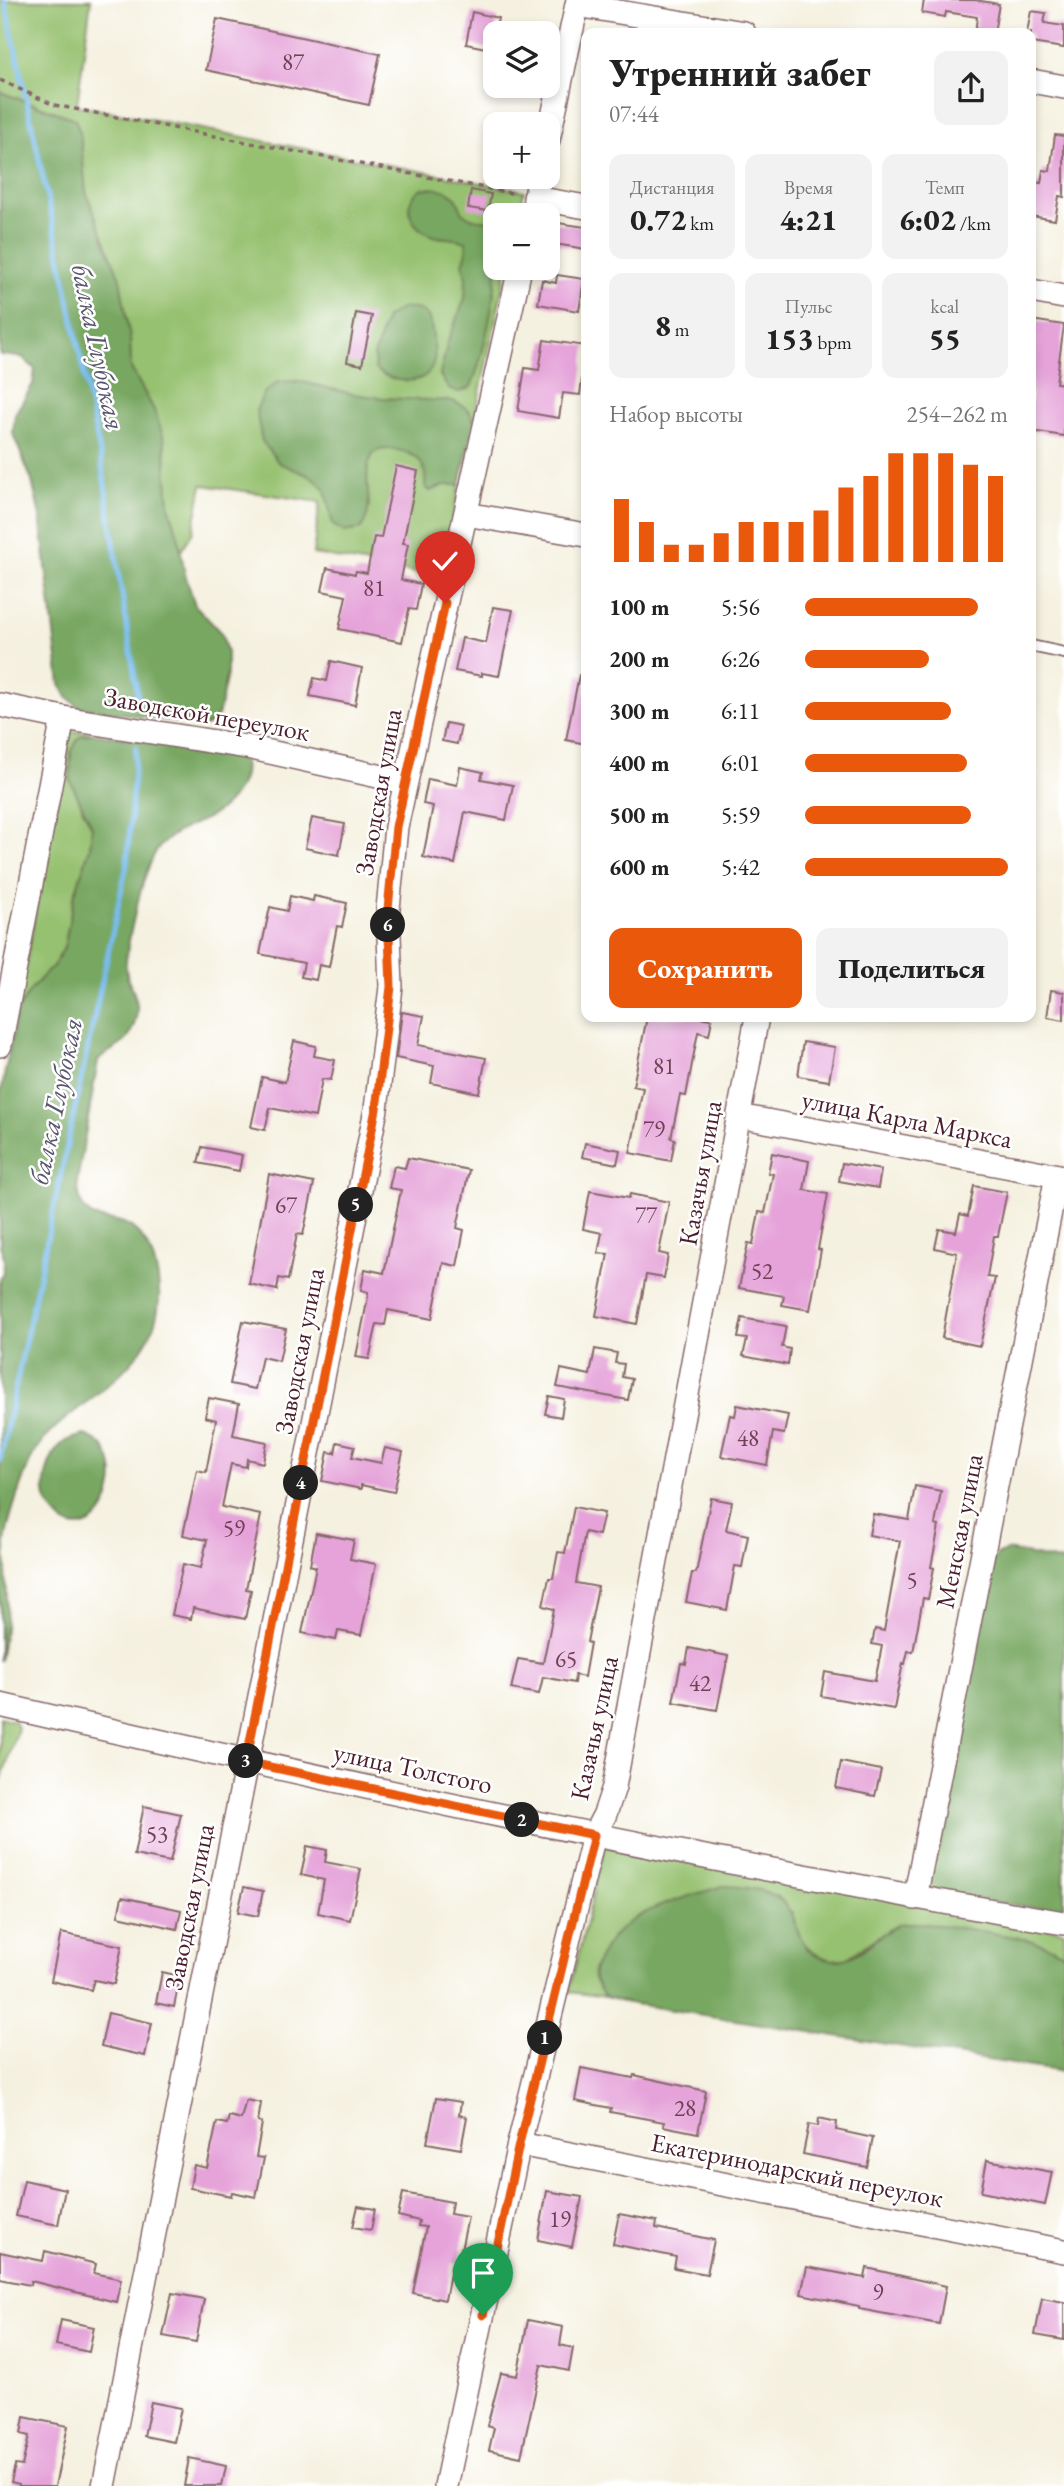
<!DOCTYPE html>
<html lang="ru">
<head>
<meta charset="utf-8">
<style>
  body { margin:0; font-family:"EB Garamond",serif; background:#f2f2f2; color:#222; height:100vh; display:flex; flex-direction:column; font-size:26px; white-space:nowrap }
  * { box-sizing:border-box; margin:0 }
  p { font-size:23px; color:#767676 }
  .icon { flex:none; width:38px; height:38px; fill:none; stroke:currentColor; stroke-width:2; stroke-linecap:round; stroke-linejoin:round }
  .map { position:relative; flex:1; overflow:hidden }
  .details { position:absolute; left:581px; top:28px; width:455px; height:994px; display:flex; flex-direction:column; background:#fff; border-radius:14px; box-shadow:0 4px 10px #0003 }
  .details>* { flex:none }
  .tools { position:absolute; left:483px; top:21px; display:grid; gap:14px }
  .tools a { display:grid; place-items:center; width:77px; height:77px; border-radius:14px; background:#fff; box-shadow:0 4px 10px #0003; font-size:35px }
  .pin { position:absolute; display:grid; place-items:center; width:60px; height:60px; color:#fff; margin:-72px -30px; border-radius:50% 50% 50% 0; rotate:-45deg; box-shadow:0 0 7px #0007 }
  .pin .icon { rotate:45deg }
  .km { position:absolute; width:35px; height:35px; margin:-18px; border-radius:50%; background:#222; color:#fff; font-size:19px; line-height:35px; text-align:center }
  .round { display:grid; place-items:center; flex:none; width:74px; height:74px; border-radius:14px; background:#f2f2f2 }
  .overview { display:flex; align-items:center; justify-content:space-between; height:119px; padding:0 28px }
  h1 { font-size:38px; font-weight:800; line-height:52px }
  .stats { display:grid; grid-template-columns:repeat(3,1fr); gap:10px; height:119px; padding:7px 28px }
  .stats div { display:grid; align-content:center; border-radius:14px; background:#f2f2f2; text-align:center }
  .stats b { font-size:30px; font-weight:800 }
  .stats small { font-size:19px; font-weight:400 }
  .stats p { font-size:19px }
  .chart { height:196px; padding:14px 28px }
  .chart p { display:flex; justify-content:space-between }
  .chart svg { width:100%; height:126px; margin-top:7px; stroke:#ea580c; stroke-width:6 }
  .primary-button { display:flex; gap:14px; margin-top:auto; padding:14px 28px }
  .primary-button a { flex:1; height:80px; border-radius:14px; background:#ea580c; color:#fff; font-size:28px; font-weight:800; line-height:80px; text-align:center }
  .primary-button a+a { background:#f2f2f2; color:#222 }
  ul { padding:0 28px; list-style:none; font-size:23px }
  li { display:grid; grid-template-columns:112px 84px 1fr; align-items:center; height:52px }
  li i { height:18px; border-radius:9px; background:#ea580c }
  .map>svg:first-child { display:block }
  .green { fill:#96c16f; stroke:#70704d; stroke-width:2 }
  .forest { fill:#78a762; stroke:#616346; stroke-width:2 }
  .lines { fill:none; stroke-linecap:round; stroke-linejoin:round }
  .stream { stroke:#79bdef; stroke-width:5 }
  .building { fill:#e5a3d9 }
  .service-casing { stroke:#86686a; stroke-width:14 }
  .minor-casing { stroke:#86686a; stroke-width:26 }
  .path { stroke:#86686a; stroke-width:3.5; stroke-dasharray:5 5; stroke-linecap:butt }
  .service { stroke:#fff; stroke-width:10 }
  .minor { stroke:#fff; stroke-width:23 }
  .route-casing { stroke:#fff; stroke-width:14 }
  .route { stroke:#ea580c; stroke-width:9 }
  .labels { text-anchor:middle; dominant-baseline:central; stroke-width:5; stroke-linejoin:round; paint-order:stroke }
  .number-label { font-size:23px; fill:#714056 }
  .street-label { font-size:26px; fill:#4a1f2b; stroke:#fff }
  .water-label { font-size:28px; font-style:italic; fill:#5a5670; stroke:#fff }
</style>
</head>
<body>
<div class="map">
<svg width="1064" height="2486" viewBox="0 0 1064 2486">
  <rect width="100%" height="100%" fill="#fff"/>
  <filter id="ink" filterUnits="userSpaceOnUse"><feTurbulence type="fractalNoise" baseFrequency=".0143" numOctaves="2"/><feDisplacementMap in="SourceGraphic" scale="14" xChannelSelector="R" yChannelSelector="G"/><feConvolveMatrix kernelMatrix="1 2 1 2 8 2 1 2 1" color-interpolation-filters="sRGB"/></filter>
  <filter id="wash" filterUnits="userSpaceOnUse"><feTurbulence type="fractalNoise" baseFrequency=".00686" numOctaves="4" result="noise"/><feDisplacementMap in="SourceGraphic" scale="28" xChannelSelector="R" yChannelSelector="G"/><feGaussianBlur stdDeviation="1.57" result="paint"/><feColorMatrix in="noise" values="0 0 0 0 0 0 0 0 0 0 0 0 0 0 0 0 0 1.4 0 .05"/><feComposite in="paint" operator="in"/></filter>
  <g filter="url(#wash)">
    <rect width="100%" height="100%" fill="#f5f1e0"/>
    <!-- green -->
    <g class="green">
      <path d="M0,0h91l-14,105 447,86 -5,24h-24v53h12l-67,309 -127,-23 7,-52 -118,-17 -9,47 -12,19 -12,-45 -5,-67 -33,-71 -1,-30 -5,-25 -39,-121 -6,-59 -5,-14 -75,-27z"/>
      <path d="M70,731l21,2 -9,75 10,19 -2,20 -16,50 -10,51 -10,17 -21,22 -16,24z"/>
      <path d="M0,1717l14,4 4,7 -18,57z"/>
      <path d="M605,1846l459,85v23l-22,-10 -160,-10 -36,25 -16,1 -16,-7 -15,-15 -7,-26 -69,-26 -42,13 -45,18 -42,61 11,19 -36,-5z"/>
    </g>
    <!-- forest -->
    <g class="forest">
      <path d="M0,92l75,27 5,14 6,59 34,87 10,59 1,30 23,42 10,29 5,67 9,29 7,39 10,31 27,29 5,19v21l-9,42 -5,7 -8,3 -126,-19 -12,-10 -7,-13 -20,-168 -8,-35 -19,-47 2,-20 18,-30 2,-15 -13,-12 -22,-2z"/>
      <path d="M422,188c10,0 26,0 33,9 5,6 5,15 12,19 9,6 19,3 28,6 0,18 3,38 1,54 -3,31 -13,85 -26,112l-11,4 -11,-4 -8,-13 8,-34 17,-43 1,-20 -3,-14 4,-13 -1,-9c-12,-5 -23,-3 -33,-6 -23,-8 -34,-33 -11,-48z"/>
      <path d="M403,308c24,0 28,6 30,30 0,7 3,15 1,22 -5,29 -43,23 -59,9l-1,-13 12,-38z"/>
      <path d="M298,381l55,13 30,4 70,3 10,5 7,6 4,10 -14,63h-15l-15,6 -5,-5c0,-5 1,-12 -1,-17 -6,-18 -35,-24 -50,-17 -2,5 -6,10 -6,16 -4,25 8,35 -7,61l-16,3 -12,-7 -8,-36 -11,-11 -35,-15 -17,-22 -6,-30 8,-18 14,-11z"/>
      <path d="M91,733l141,20 12,9c2,12 -1,21 -8,30 -21,33 -52,29 -74,52 -4,4 -9,12 -11,18 -10,20 -23,77 -25,100 -2,28 23,34 4,72 -7,14 -22,15 -32,27l-21,121c2,10 2,23 10,30 7,7 21,8 30,9 25,5 38,35 41,58 9,58 -32,93 -74,125 -20,16 -40,30 -52,53 -8,17 -26,68 -27,87 0,17 2,35 2,53 0,22 -3,42 -7,64v-381c5,-11 6,-24 0,-34v-149l17,-86 16,-24 21,-22 10,-17 10,-51 16,-50 2,-20 -22,-47 1,-28 8,-15z"/>
      <path d="M84,1435c63,19 9,138 -34,72 -11,-17 -3,-52 14,-65 5,-3 14,-5 20,-7z"/>
      <path d="M1007,1550l57,12v351l-129,-21 -8,-6 64,-323 6,-8z"/>
      <path d="M723,1886c17,1 37,2 52,10 29,15 15,61 57,64 26,2 44,-25 65,-35 16,-8 121,12 143,18 8,2 16,8 24,11v118l-442,-70 -17,-5c-3,-5 -10,-13 -11,-19 -2,-8 4,-18 8,-25 22,-43 78,-54 121,-67z"/>
    </g>
    <g class="lines">
      <!-- stream -->
      <g class="stream">
        <path d="M5,0l58,270 37,183 39,251"/>
        <path d="M0,1460l127,-596 9,-117"/>
      </g>
    </g>
    <g id="blocks">
      <!-- building -->
      <g class="building">
        <path d="M924,0h51l24,4 -5,29h-19l2,-16 -31,-5 -1,5 -23,-4z"/>
        <path d="M1031,11l15,2 -2,10 20,3v22l-33,-5v-10h-4z"/>
        <path d="M472,12l26,6 -7,31 -25,-5z"/>
        <path d="M217,19l163,35 -11,51 -163,-35z"/>
        <path d="M1055,135l9,1v61l-5,-1 -4,24 -24,-4v-21l3,-13 7,1 2,-13 7,1z"/>
        <path d="M471,190l20,4 -3,17 -20,-3z"/>
        <path d="M551,222l35,5v22l-38,-6z"/>
        <path d="M557,275l27,4 -5,32 -41,-7 4,-24 14,3z"/>
        <path d="M356,313l16,3 -10,49 -15,-3z"/>
        <path d="M1031,320l33,5 -8,58 8,1v52l-33,-5z"/>
        <path d="M544,340l42,6 -6,49 -17,-2 -4,25 -41,-7 7,-43 14,2z"/>
        <path d="M396,466l22,5 -15,72 5,1 -7,36 20,4 -5,26 -7,-1 -7,33 -63,-13 7,-33 -24,-5 5,-23 28,6 1,-3 11,2 7,-36 7,1z"/>
        <path d="M493,607l20,3 -14,66 -17,-3v3l-27,-5 7,-33 24,5z"/>
        <path d="M331,661l31,7 -7,37 -45,-9 4,-18 13,3z"/>
        <path d="M579,675h7v69l-20,-4z"/>
        <path d="M446,723l15,3 -4,18 -15,-3z"/>
        <path d="M460,767l23,5 -2,7 32,6 -7,35 -41,-8 -10,52 -32,-7 10,-51 -10,-2 5,-25 29,6z"/>
        <path d="M312,818l33,6 -6,31 -34,-7z"/>
        <path d="M290,896l23,5 1,-5 33,7 -5,24 -5,-1 -8,41 -10,-2 -3,15 -15,-3 3,-14 -44,-9 10,-47 17,4z"/>
        <path d="M1051,990l13,2v28l-17,-3z"/>
        <path d="M402,1012l22,4 -6,29 68,13 -7,35 -48,-10 3,-17 -38,-8z"/>
        <path d="M647,1017h52l13,2 -3,16 -11,-3 -12,64 -6,-1 -9,43 4,1 -4,22 -41,-8 13,-65 -10,-2z"/>
        <path d="M294,1041l22,5 -2,10 21,4 -4,20 -9,-1 -7,38 -45,-9 -5,22 -14,-3 11,-50 23,5z"/>
        <path d="M803,1042l32,5 -6,34 -31,-5z"/>
        <path d="M585,1143l35,7 -3,14 -35,-7z"/>
        <path d="M202,1147l40,8 -3,16 -41,-8z"/>
        <path d="M772,1153l37,8 -5,29 24,4 -10,55 3,1 -11,60 -28,-5 2,-9 -45,-8 9,-45 5,1 6,-32 6,1 8,-39 -5,-1z"/>
        <path d="M408,1158l61,12 -12,58 7,2 -7,36 -14,-3 -11,56 -44,-9 -3,15 -8,-1 -8,35 -13,-2 12,-60v-5l-7,-2 4,-21 19,4 17,-83 -12,-2 5,-22 11,2z"/>
        <path d="M842,1163l39,7 -3,18 -39,-7z"/>
        <path d="M269,1174l45,9 -11,52 -6,-1 -9,46 -9,-2 -2,12 -28,-6z"/>
        <path d="M974,1186l33,6 -9,44h-4l-7,41 8,1 -15,68 -38,-8 15,-85 -22,-5 4,-19 17,3 4,-18 8,2z"/>
        <path d="M590,1191l39,7 1,-4 39,8 -10,51 9,2 -4,23 -18,-3 -9,49 -41,-8 12,-62 -10,-1 4,-20 -19,-4z"/>
        <path d="M742,1318l44,8 -4,21 8,2 -2,16 -45,-9 4,-17 -9,-1z"/>
        <path d="M243,1321l43,8 -7,32 -17,-4 -7,32 -25,-5z"/>
        <path d="M595,1349l22,4 -2,10 9,1 -2,13 10,2 -4,21 -71,-13 4,-18 29,6z"/>
        <path d="M549,1396l15,3 -3,18 -16,-3z"/>
        <path d="M209,1398l30,6 -6,31 34,7 -4,21 -16,-4 -1,8 -15,-3 -9,43 39,8 -15,74 5,1 -6,29 -52,-11 -2,11 -19,-4 11,-51 18,4 6,-28 -24,-5 14,-65 9,2 10,-52 -11,-3z"/>
        <path d="M737,1405l51,10 -4,19 -11,-2 -6,33 -46,-9 9,-41 5,1z"/>
        <path d="M337,1442l18,4 -3,11 29,6 4,-15 18,4 -9,40 -33,-7v4l-39,-8 6,-29 7,1z"/>
        <path d="M915,1486l26,5 -6,34 4,1 -8,41 3,1 -6,31 -5,-1 -10,54 -5,-1 -3,13 -2,-1 -9,46 -73,-13 4,-24 50,9 7,-35 -10,-2 3,-15 9,2 16,-90 -31,-6 4,-21 36,6z"/>
        <path d="M711,1498l21,4 -6,28 22,5 -6,32 -7,-1 -8,44 -41,-8 6,-29h4z"/>
        <path d="M574,1507l30,6 -5,22 -14,-3 -9,51 22,4 -11,55 3,1 -6,34 -9,-2 -1,8 -31,-6 -4,17 -28,-5 7,-30 25,4 11,-54 -11,-3 6,-28h4l5,-26 7,1z"/>
        <path d="M316,1533l38,7 -4,19 26,5 -15,71 -23,-4 -2,9 -34,-7 14,-66 -6,-2z"/>
        <path d="M689,1648l39,8 -11,54 -44,-8 8,-39 5,1z"/>
        <path d="M841,1762l40,8 -6,26 -39,-8z"/>
        <path d="M144,1806l37,8 -11,48 -36,-7z"/>
        <path d="M307,1846l20,4 -2,12 36,7 -11,51 -32,-7 6,-33 -23,-5z"/>
        <path d="M244,1887l19,4 -5,25 -20,-4z"/>
        <path d="M122,1897l59,13 -4,19 -59,-13z"/>
        <path d="M61,1933l61,13 -8,38 -20,-4 -3,10 -40,-9z"/>
        <path d="M162,1972l18,4 -6,31 -18,-4z"/>
        <path d="M108,2013l44,10 -7,33 -44,-10z"/>
        <path d="M581,2068l52,10 1,-3 72,16 -8,42 -35,-7 1,-4 -54,-10 1,-4 -36,-7z"/>
        <path d="M436,2098l25,4 -2,13 8,2 -6,32 -34,-6z"/>
        <path d="M246,2100l15,3 -3,19 4,1 -6,34 8,1 -8,39 -24,-5 -1,4 -41,-8 4,-23 13,3 10,-46 10,2 2,-8 12,3z"/>
        <path d="M819,2118l18,4 -1,8 37,8 -6,29 -64,-13 6,-30 9,2z"/>
        <path d="M987,2160l65,12 -7,33 -64,-13z"/>
        <path d="M24,2180l41,9 -7,36 -42,-9z"/>
        <path d="M547,2191l35,6 -10,50 -34,-7z"/>
        <path d="M403,2193l49,9 -2,12 18,3 -10,47 -6,-1 -7,37 -32,-7 13,-66 -8,-1 1,-5 -21,-5z"/>
        <path d="M358,2206l17,3 -4,21 -18,-3z"/>
        <path d="M619,2214l38,7 -1,7 58,12 -7,34 -33,-6 2,-11 -63,-13z"/>
        <path d="M45,2251l51,13 -2,9 27,6 -5,23 -85,-21 -1,4 -30,-6v-27l43,9z"/>
        <path d="M807,2267l58,11 2,-10 79,18 -7,38 -80,-15v-3l-58,-12z"/>
        <path d="M172,2293l32,6 -8,43 -33,-6z"/>
        <path d="M1042,2298l22,4v38l-29,-5z"/>
        <path d="M61,2320l33,7 -5,25 -33,-7z"/>
        <path d="M528,2320l35,7 -3,18 13,3 -4,23 -28,-6 -20,92 -32,-7 5,-22 -7,-2 14,-53 16,3z"/>
        <path d="M151,2402l30,6 -7,34 -30,-6z"/>
        <path d="M24,2417l44,9 -13,60h-36v-2l-8,-2 4,-17 7,1 7,-30 -8,-2z"/>
        <path d="M189,2458l37,8 -4,20h-38z"/>
      </g>
    </g>
  </g>
  <g filter="url(#ink)">
    <use href="#blocks" fill-opacity="0" stroke="#86686a" stroke-width="2"/>
    <g class="lines">
      <defs>
        <path id="service" d="M1031,646l33,7"/>
        <g id="minor">
          <path d="M577,5l167,28"/>
          <path d="M1031,81l33,6"/>
          <path d="M548,140l30,-140"/>
          <path d="M535,198l51,9"/>
          <path d="M532,215l8,-38"/>
          <path d="M1031,291l33,6"/>
          <path d="M466,514l120,21"/>
          <path d="M0,705l63,13 184,29 158,35"/>
          <path d="M0,1045l63,-327"/>
          <path d="M739,1116l325,61"/>
          <path d="M0,1705c238,55 476,107 715,154 116,22 232,45 349,64"/>
          <path d="M915,1898l142,-722"/>
          <path d="M519,2144l545,107"/>
          <path d="M104,2486l272,-1377 15,-122 -3,-78 8,-82 124,-559"/>
          <path d="M446,2486l73,-342 75,-309 11,-21 9,-27 143,-770"/>
        </g>
      </defs>
      <!-- service casing -->
      <use href="#service" class="service-casing"/>
      <!-- minor casing -->
      <use href="#minor" class="minor-casing"/>
      <!-- path -->
      <path class="path" d="M0,80l54,25 462,89"/>
      <!-- service -->
      <use href="#service" class="service"/>
      <!-- minor -->
      <use href="#minor" class="minor"/>
    </g>
  </g>
  <g class="lines" filter="url(#ink)">
    <defs>
      <path id="route" d="M445,603l-49,224 -8,82 3,78 -15,122 -130,653 348,73 -75,309 -36,171"/>
    </defs>
    <!-- route casing -->
    <use href="#route" class="route-casing"/>
    <!-- route -->
    <use href="#route" class="route"/>
  </g>
  <g class="labels">
    <!-- number labels -->
    <g class="number-label">
      <text x="293" y="62">87</text>
      <text x="374" y="588">81</text>
      <text x="664" y="1066">81</text>
      <text x="654" y="1129">79</text>
      <text x="286" y="1205">67</text>
      <text x="646" y="1215">77</text>
      <text x="762" y="1271">52</text>
      <text x="748" y="1438">48</text>
      <text x="234" y="1528">59</text>
      <text x="912" y="1580">5</text>
      <text x="566" y="1659">65</text>
      <text x="700" y="1683">42</text>
      <text x="157" y="1834">53</text>
      <text x="685" y="2108">28</text>
      <text x="560" y="2219">19</text>
      <text x="878" y="2292">9</text>
    </g>
    <!-- street labels -->
    <g class="street-label">
      <text transform="translate(207 714) rotate(10)">Заводской переулок</text>
      <text transform="translate(378 792) rotate(-80)">Заводская улица</text>
      <text transform="translate(907 1119) rotate(11)">улица Карла Маркса</text>
      <text transform="translate(700 1173) rotate(-80)">Казачья улица</text>
      <text transform="translate(299 1351) rotate(-79)">Заводская улица</text>
      <text transform="translate(959 1531) rotate(-79)">Менская улица</text>
      <text transform="translate(594 1728) rotate(-78)">Казачья улица</text>
      <text transform="translate(413 1768) rotate(12)">улица Толстого</text>
      <text transform="translate(189 1907) rotate(-79)">Заводская улица</text>
      <text transform="translate(797 2170) rotate(11)">Екатеринодарский переулок</text>
    </g>
    <!-- water labels -->
    <g class="water-label">
      <text transform="translate(99 347) rotate(78)">балка Глубокая</text>
      <text transform="translate(55 1101) rotate(-78)">балка Глубокая</text>
    </g>
  </g>
</svg>
<div class="tools">
<a><svg class="icon" aria-label="layers" viewBox="0 0 24 24"><path d="M12 4l9 5-9 5-9-5zM3 14l9 5 9-5"/></svg></a>
<a>+</a>
<a>−</a>
</div>
<div class="pin" style="left:483px;top:2315px;background:#1e9e55"><svg class="icon" aria-label="arrive" viewBox="0 0 24 24"><path d="M6 21V4h12l-3 4 3 4H6"/></svg></div>
<div class="pin" style="left:445px;top:603px;background:#d93025"><svg class="icon" aria-label="check" viewBox="0 0 24 24"><path d="M5 12l5 5 9-10"/></svg></div>
<b class="km" style="left:545px;top:2038px">1</b>
<b class="km" style="left:522px;top:1820px">2</b>
<b class="km" style="left:246px;top:1761px">3</b>
<b class="km" style="left:301px;top:1483px">4</b>
<b class="km" style="left:356px;top:1205px">5</b>
<b class="km" style="left:388px;top:925px">6</b>
<section class="details">
<div class="overview"><div><h1>Утренний забег</h1><p>07:44</p></div><a class="round"><svg class="icon" aria-label="share" viewBox="0 0 24 24"><path d="M12 15V3M7 8l5-5 5 5M5 13v7h14v-7"/></svg></a></div>
<div class="stats">
<div><p>Дистанция</p><b>0.72<small> km</small></b></div>
<div><p>Время</p><b>4:21</b></div>
<div><p>Темп</p><b>6:02<small> /km</small></b></div>
</div>
<div class="stats">
<div><b>8<small> m</small></b></div>
<div><p>Пульс</p><b>153<small> bpm</small></b></div>
<div><p>kcal</p><b>55</b></div>
</div>
<div class="chart"><p><span>Набор высоты</span>254–262 m</p>
<svg viewBox="0 0 160 44" preserveAspectRatio="none"><path d="M5 44V22M15 44V30M25 44V38M35 44V38M45 44V34M55 44V30M65 44V30M75 44V30M85 44V26M95 44V18M105 44V14M115 44V6M125 44V6M135 44V6M145 44V10M155 44V14"/></svg>
</div>
<ul>
<li><b>100 m</b>5:56<i style="width:85%"></i></li>
<li><b>200 m</b>6:26<i style="width:61%"></i></li>
<li><b>300 m</b>6:11<i style="width:72%"></i></li>
<li><b>400 m</b>6:01<i style="width:80%"></i></li>
<li><b>500 m</b>5:59<i style="width:82%"></i></li>
<li><b>600 m</b>5:42<i style="width:100%"></i></li>
</ul>
<div class="primary-button"><a>Сохранить</a><a>Поделиться</a></div>
</section>
</div>
</body>
</html>
